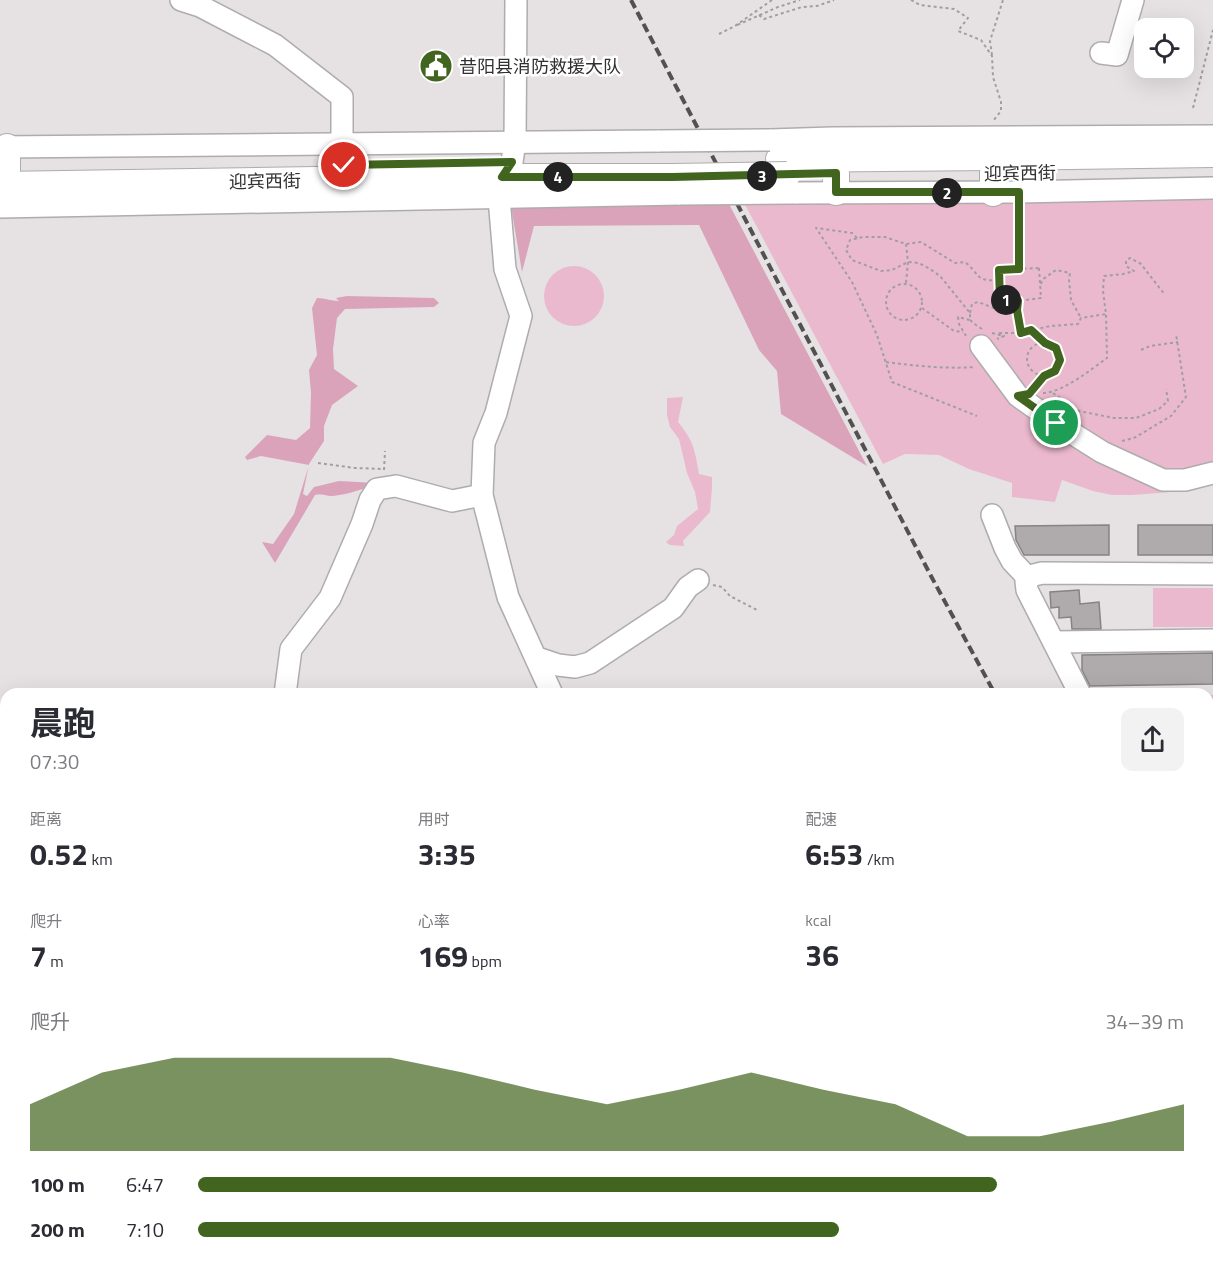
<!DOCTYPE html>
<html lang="zh">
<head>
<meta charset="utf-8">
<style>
  body { margin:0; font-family:"Titillium Web","Noto Sans SC",sans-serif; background:#f2f2f3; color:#2b2b33; height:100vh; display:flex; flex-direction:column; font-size:22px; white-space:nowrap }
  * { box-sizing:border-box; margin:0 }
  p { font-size:20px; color:#7c7c81 }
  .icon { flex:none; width:33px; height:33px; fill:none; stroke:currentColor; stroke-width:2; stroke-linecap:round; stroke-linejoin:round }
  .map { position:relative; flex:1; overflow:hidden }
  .sheet { position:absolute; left:0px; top:688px; width:1214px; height:578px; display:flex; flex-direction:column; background:#fff; border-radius:18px 18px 0 0; box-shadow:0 6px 24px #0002 }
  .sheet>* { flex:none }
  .controls { position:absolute; left:1134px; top:18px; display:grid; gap:12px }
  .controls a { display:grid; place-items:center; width:60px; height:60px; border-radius:12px; background:#fff; box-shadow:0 6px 24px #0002; font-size:30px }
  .pin { position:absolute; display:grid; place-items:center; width:51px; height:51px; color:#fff; margin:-26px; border:3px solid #fff; border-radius:50%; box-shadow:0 2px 6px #0007 }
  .km { position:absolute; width:30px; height:30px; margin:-15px; border-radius:50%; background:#222; color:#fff; font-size:16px; line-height:30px; text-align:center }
  .round { display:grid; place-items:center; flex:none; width:63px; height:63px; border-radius:12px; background:#f2f2f3 }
  .head { display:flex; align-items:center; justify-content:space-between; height:102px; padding:0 30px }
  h1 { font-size:33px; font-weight:700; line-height:45px }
  .figures { display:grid; grid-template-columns:repeat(3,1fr); gap:9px; height:102px; padding:6px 30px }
  .figures div { display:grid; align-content:center }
  .figures b { font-size:30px; font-weight:700 }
  .figures small { font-size:16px; font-weight:400 }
  .figures p { font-size:16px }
  .chart { height:168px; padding:12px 30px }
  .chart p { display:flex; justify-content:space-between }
  .chart svg { width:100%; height:108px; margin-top:6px; fill:#41651e; opacity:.7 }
  ul { padding:0 30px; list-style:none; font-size:20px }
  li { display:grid; grid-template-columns:96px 72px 1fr; align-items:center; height:45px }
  li i { height:15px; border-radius:8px; background:#41651e }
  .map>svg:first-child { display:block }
  .built { fill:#e1d5da }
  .green { fill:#ebb9cd }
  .forest { fill:#dba3ba }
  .building { fill:#afabad; stroke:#868384; stroke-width:1.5 }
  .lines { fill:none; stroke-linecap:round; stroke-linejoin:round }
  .minor-casing { stroke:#afacad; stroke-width:24 }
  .major-casing { stroke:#afacad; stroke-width:28 }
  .path { stroke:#a19ea0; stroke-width:2; stroke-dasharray:3 3; stroke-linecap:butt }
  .minor { stroke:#fff; stroke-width:21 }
  .major { stroke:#fff; stroke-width:26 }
  .rail { stroke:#525050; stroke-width:4; stroke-dasharray:9 4.5; stroke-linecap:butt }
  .minor-bridge-casing { stroke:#afacad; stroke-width:24; stroke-linecap:butt }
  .major-bridge-casing { stroke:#afacad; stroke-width:28; stroke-linecap:butt }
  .minor-bridge { stroke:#fff; stroke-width:21 }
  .major-bridge { stroke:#fff; stroke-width:26 }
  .route-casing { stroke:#fff; stroke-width:12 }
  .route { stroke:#41651e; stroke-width:8 }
  .labels { text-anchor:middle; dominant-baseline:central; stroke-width:5; stroke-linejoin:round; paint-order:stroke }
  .poi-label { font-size:18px; fill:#313030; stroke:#fff; text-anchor:start }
  .street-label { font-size:18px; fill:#313030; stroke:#fff }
</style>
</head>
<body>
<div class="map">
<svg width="1213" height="1265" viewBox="0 0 1213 1265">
  <rect width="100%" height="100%" fill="#e6e2e4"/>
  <!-- built -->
  <path class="built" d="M0,1058l6,1v108l-6,-1z"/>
  <!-- green -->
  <g class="green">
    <path d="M1213,195v288l-28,8 -53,4h-20l-19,-4 -31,-11 -7,22 -43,-5v-14l-43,-14 -30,-14 -34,-1 -22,10 -141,-265z"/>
    <circle cx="574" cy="296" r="30"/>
    <path d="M683,397l-5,25c16,19 17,29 21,52l13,3v11l-2,24 -27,29 1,5 -14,-1 -4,-3 8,-7 3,-9 21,-17 -3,-17 -8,-19 -8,-34 -9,-12 -3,-12v-17z"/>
    <rect x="1153" y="588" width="60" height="39"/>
    <rect x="1208" y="695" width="5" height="54"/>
  </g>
  <!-- forest -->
  <g class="forest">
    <path d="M729,204l138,262 -86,-52 -4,-43 -18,-21 -60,-125 -165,1 -12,46 -11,-66z"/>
    <path d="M347,296l87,2 5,5 -5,4 -89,2 -8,9 -4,31 1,20 24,17 -26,19 -8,21v15l-15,23 -6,30 4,2 7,-9 25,-6 37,2c-10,6 -34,13 -46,13 -6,-1 -9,-2 -15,-1l-40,68 -13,-21 11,2 21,-30 15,-49 -48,-9 -14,4 -2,-3 22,-22 29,5 14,-12 1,-35 -2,-23 8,-15 -5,-47 5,-10c8,0 14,3 22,3l-3,-3z"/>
    <path d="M6,733v41l-6,-3v-35z"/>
  </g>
  <!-- building -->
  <g class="building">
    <path d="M1109,525v30h-85l-8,-15 -1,-14z"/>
    <rect x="1138" y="525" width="75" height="30"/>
    <path d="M1079,590l1,14 19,-2 2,27h-29l-1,-12 -12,1v-11l-8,1 -1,-16z"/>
    <path d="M1213,653v31l-123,2 -8,-16v-15z"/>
  </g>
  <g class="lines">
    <defs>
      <g id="minor">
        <path d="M181,0l19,6 75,39 67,52v47"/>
        <path d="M1101,53l16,2 16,-55"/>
        <path d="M770,140l62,-2 381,-2"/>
        <path d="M0,147l659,-6"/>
        <path d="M512,162l3,-20 1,-142"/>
        <path d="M501,186l-2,12 6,71 16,47 -25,97 -12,30 -2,52 26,102 44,97"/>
        <path d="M795,193l224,-1 194,-4"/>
        <path d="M0,207l680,-13"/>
        <path d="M981,346l37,50 38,27 46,29 61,28h22l28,-7"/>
        <path d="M992,515l13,33 7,13 16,17"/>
        <path d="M1054,642l159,-2"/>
        <path d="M537,658l21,7 17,2 15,-4 83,-55 15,-21 10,-7"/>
        <path d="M285,694l6,-45 39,-51 32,-74 8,-24 7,-11 19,-3 56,15 30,-6"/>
        <path d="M1080,694l-53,-104 -1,-9 4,-5 12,-3 171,1"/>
        <path d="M1208,765h5"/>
        <path d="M1208,824h5"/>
        <path d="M0,869l6,2"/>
        <path d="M1208,893h5"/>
        <path d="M1208,942h5"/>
        <path d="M617,1260l1,5"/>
      </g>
      <g id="major">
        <path d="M7,147v23"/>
        <path d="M779,159l213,-2 221,-3"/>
        <path d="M836,173v19"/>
        <path d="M0,185l502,-8h170"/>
        <path d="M993,193v-20"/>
      </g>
    </defs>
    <!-- minor casing -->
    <use href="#minor" class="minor-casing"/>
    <!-- major casing -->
    <use href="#major" class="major-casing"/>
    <!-- path -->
    <g class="path">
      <path d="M772,0l-37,26 43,-19 22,-7"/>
      <path d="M911,0l9,5 34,4 14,9 -10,13 23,9 11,16 1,21 8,25v9l-8,10"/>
      <path d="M759,15l5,4 38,-12 15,-1 17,-6"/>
      <path d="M719,34l16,-8"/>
      <path d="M992,55l-2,-14 13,-41"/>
      <path d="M1193,108l20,-78"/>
      <path d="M1019,210v57"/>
      <path d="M857,238l-5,-5 -36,-5 36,54 25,53 15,47 85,34"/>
      <path d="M906,244l2,18 -2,21"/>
      <path d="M1039,268l2,30 -23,3 -18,-1 -1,-30z"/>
      <path d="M1041,284l1,-4 14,-10 14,3 -1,7 2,20 10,18"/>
      <circle cx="904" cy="302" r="18"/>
      <path d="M1019,303l-2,7 4,23"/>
      <path d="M922,308l32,23 9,1"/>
      <path d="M970,313l2,-9 6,-2c18,6 24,14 41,1l-1,-2"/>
      <path d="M970,320l6,5 6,4"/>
      <path d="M1031,330l13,12"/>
      <path d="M992,333l12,3 -7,3"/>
      <path d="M999,333h22l29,-7 28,-2 3,-6 25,-4 -3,-23 1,-15 19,-2 11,-3 -8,-5v-5l4,-3 11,6 24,31"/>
      <path d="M966,336l-7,-12 -1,-7 12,3v-7l-30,-37 -10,-7 -11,-6 -11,-1 -16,8 -11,1 -29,-11 -6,-10 4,-10 13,-3h22l21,7 15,-2 34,21 10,-1c15,12 10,20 34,18"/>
      <circle cx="1043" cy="359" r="16"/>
      <path d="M1141,350l9,-4 28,-4"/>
      <path d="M886,362c30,4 59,7 89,5"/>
      <path d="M1035,387l8,-11"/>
      <path d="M1043,393c21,-1 47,-23 64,-35l-1,-44"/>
      <path d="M1053,393l26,18 35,7h22l23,-9 9,-8 -2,-12"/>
      <path d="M1122,441l12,-3 37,-22 15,-19 -10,-63"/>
      <path d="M318,463l37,5 29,1"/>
      <path d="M384,470l1,-19"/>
      <path d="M713,585l9,2 8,9 27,14"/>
      <path d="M155,1260l1,5"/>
      <path d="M55,1265l7,-5"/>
      <path d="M891,1265l2,-5"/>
    </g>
    <!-- minor -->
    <use href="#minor" class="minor"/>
    <!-- major -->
    <use href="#major" class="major"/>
    <!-- rail -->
    <g class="rail">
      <path d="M631,0l300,576 64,118"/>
      <path d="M1208,1089l5,10"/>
    </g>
    <defs>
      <g id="minor-bridge">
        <path d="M659,141l111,-1"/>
        <path d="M680,194l115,-1"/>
      </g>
      <path id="major-bridge" d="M672,177l115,-2"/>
    </defs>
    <!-- minor-bridge casing -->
    <use href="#minor-bridge" class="minor-bridge-casing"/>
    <!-- major-bridge casing -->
    <use href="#major-bridge" class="major-bridge-casing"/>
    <!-- minor-bridge -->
    <use href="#minor-bridge" class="minor-bridge"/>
    <!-- major-bridge -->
    <use href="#major-bridge" class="major-bridge"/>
  </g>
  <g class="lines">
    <defs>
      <path id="route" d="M344,165l168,-3 -10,15h170l164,-4v19h183v77l-20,1 1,30 18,1 -1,9 4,23 10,-3 14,13 11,5 4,12 -5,11 -11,5 -15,18 -11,2 38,27"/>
    </defs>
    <!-- route casing -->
    <use href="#route" class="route-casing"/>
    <!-- route -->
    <use href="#route" class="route"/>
  </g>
  <!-- icons -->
  <defs>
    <symbol id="civic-disc" viewBox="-11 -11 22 22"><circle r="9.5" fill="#41651e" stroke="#fff"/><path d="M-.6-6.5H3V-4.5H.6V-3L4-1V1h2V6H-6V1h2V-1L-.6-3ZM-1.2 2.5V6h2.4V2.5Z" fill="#fff"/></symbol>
  </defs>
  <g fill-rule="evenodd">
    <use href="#civic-disc" x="417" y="47" width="38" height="38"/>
  </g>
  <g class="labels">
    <!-- poi labels -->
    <g class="poi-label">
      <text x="459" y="66">昔阳县消防救援大队</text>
    </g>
    <!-- street labels -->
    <g class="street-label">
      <text transform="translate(1020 173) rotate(-1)">迎宾西街</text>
      <text transform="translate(265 181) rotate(-1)">迎宾西街</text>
    </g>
  </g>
</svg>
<div class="controls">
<a><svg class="icon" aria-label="locate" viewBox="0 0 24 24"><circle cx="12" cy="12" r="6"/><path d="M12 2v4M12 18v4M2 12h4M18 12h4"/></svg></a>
</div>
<div class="pin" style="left:1056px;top:423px;background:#1e9e55"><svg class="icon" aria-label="arrive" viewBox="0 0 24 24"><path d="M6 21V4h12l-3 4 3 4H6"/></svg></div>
<div class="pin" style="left:344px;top:165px;background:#d93025"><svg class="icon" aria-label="check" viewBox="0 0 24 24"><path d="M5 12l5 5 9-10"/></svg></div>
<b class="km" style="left:1006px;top:300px">1</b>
<b class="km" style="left:947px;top:193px">2</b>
<b class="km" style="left:762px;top:176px">3</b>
<b class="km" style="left:558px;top:177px">4</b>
<section class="sheet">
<div class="head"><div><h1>晨跑</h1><p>07:30</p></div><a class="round"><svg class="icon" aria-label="share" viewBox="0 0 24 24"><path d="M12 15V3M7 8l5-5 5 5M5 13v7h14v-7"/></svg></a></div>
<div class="figures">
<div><p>距离</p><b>0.52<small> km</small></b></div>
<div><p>用时</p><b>3:35</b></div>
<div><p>配速</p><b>6:53<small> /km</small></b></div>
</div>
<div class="figures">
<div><p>爬升</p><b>7<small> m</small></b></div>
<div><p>心率</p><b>169<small> bpm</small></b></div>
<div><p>kcal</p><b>36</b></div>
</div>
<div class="chart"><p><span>爬升</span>34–39 m</p>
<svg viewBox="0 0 160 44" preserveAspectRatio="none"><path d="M0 44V25L10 12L20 6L30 6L40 6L50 6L60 12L70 19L80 25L90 19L100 12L110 19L120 25L130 38L140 38L150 32L160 25V44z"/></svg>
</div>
<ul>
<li><b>100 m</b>6:47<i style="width:81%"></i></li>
<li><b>200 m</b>7:10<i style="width:65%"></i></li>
</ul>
</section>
</div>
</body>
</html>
